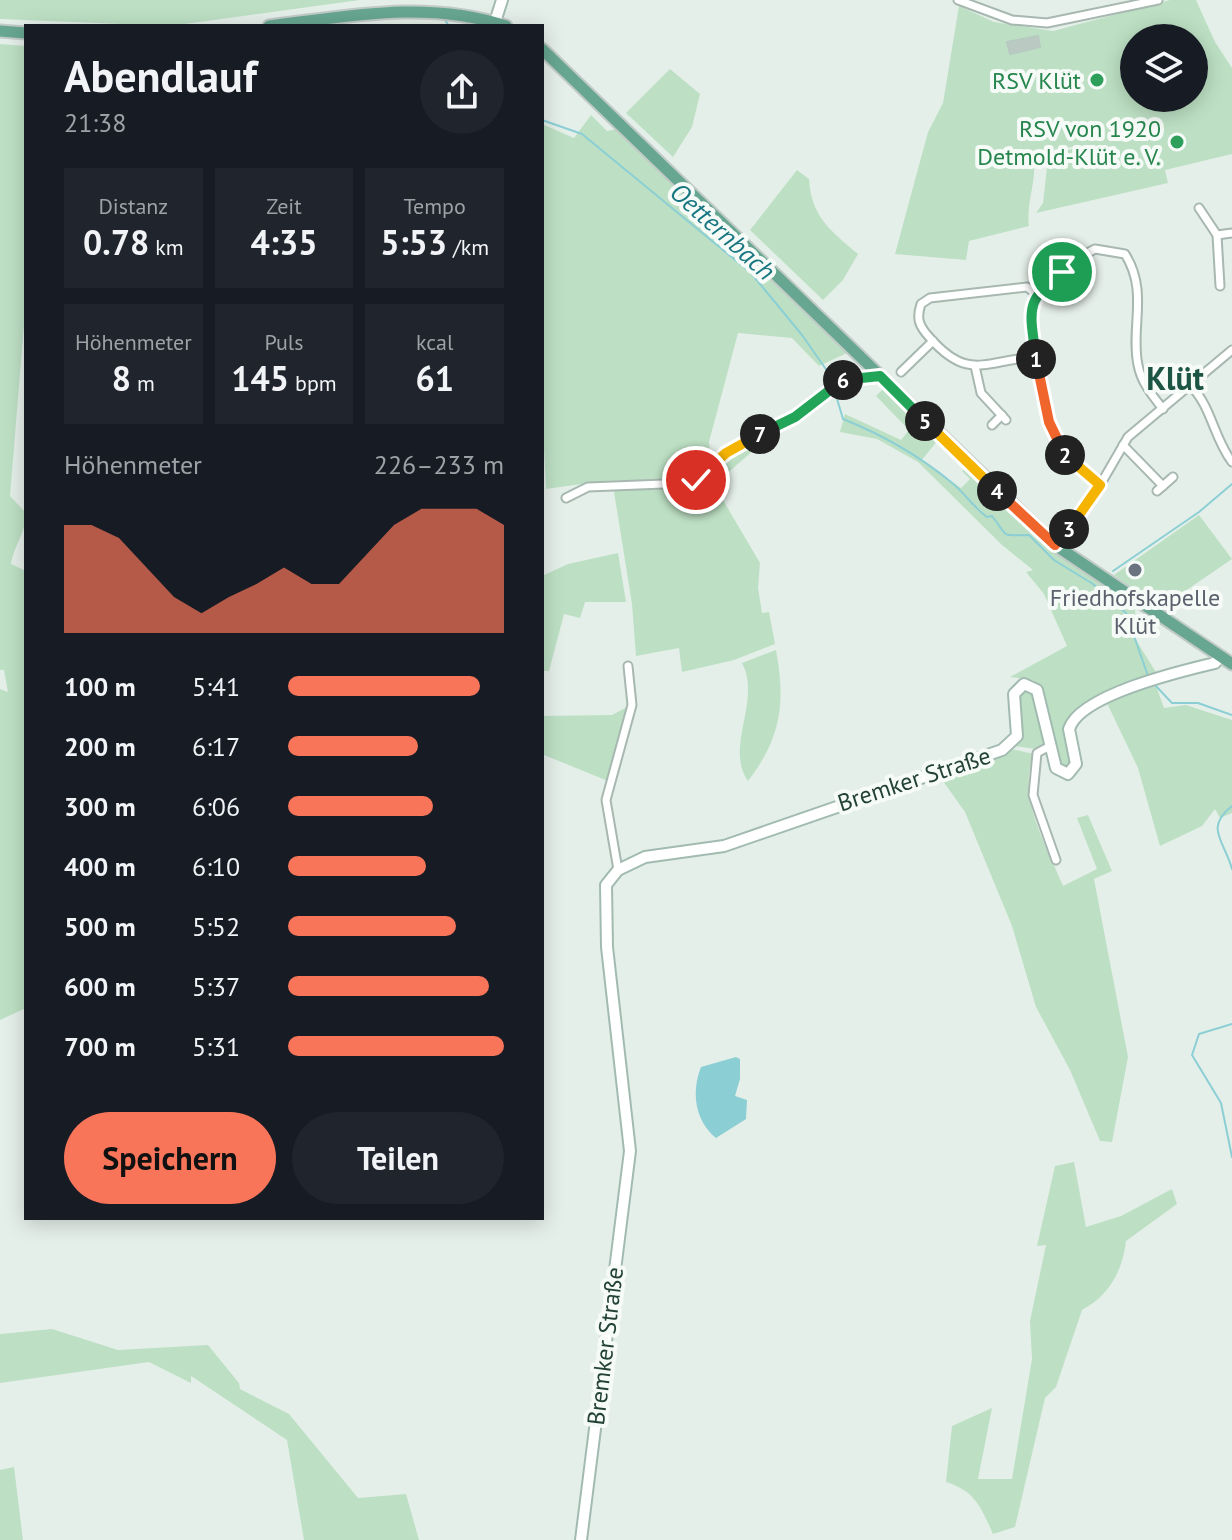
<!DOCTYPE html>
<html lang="de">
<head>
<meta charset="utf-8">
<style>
  body { margin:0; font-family:"PT Sans",sans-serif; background:#20242c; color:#f1f3f6; height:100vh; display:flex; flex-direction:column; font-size:30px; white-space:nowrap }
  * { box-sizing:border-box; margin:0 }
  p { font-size:26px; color:#9ea1a6 }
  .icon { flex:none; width:44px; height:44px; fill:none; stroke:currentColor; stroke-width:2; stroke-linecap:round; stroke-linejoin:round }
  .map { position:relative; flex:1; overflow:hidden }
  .side { position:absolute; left:24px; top:24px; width:520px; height:1196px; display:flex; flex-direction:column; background:#171b24; border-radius:0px; box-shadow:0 4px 20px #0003 }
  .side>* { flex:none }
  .fabs { position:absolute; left:1120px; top:24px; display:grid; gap:16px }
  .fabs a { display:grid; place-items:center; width:88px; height:88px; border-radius:50%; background:#171b24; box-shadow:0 4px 20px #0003; font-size:40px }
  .pin { position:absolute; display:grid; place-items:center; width:68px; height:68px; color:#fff; margin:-34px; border:4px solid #fff; border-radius:50%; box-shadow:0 2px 8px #0007 }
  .km { position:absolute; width:40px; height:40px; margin:-20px; border-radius:50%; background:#222; color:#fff; font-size:22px; line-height:40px; text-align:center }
  .round { display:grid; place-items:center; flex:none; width:84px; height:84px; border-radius:42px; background:#20242c }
  .headline { display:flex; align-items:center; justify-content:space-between; height:136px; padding:0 40px }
  h1 { font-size:44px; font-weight:600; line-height:60px }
  .figures { display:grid; grid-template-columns:repeat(3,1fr); gap:12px; height:136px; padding:8px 40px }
  .figures div { display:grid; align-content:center; border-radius:0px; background:#20242c; text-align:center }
  .figures b { font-size:34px; font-weight:600 }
  .figures small { font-size:22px; font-weight:400 }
  .figures p { font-size:22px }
  .chart { height:224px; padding:16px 40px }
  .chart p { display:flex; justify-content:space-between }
  .chart svg { width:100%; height:144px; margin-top:8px; fill:#f87559; opacity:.7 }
  .cta { display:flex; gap:16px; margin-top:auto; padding:16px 40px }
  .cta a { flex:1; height:92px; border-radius:48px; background:#f87559; color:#111; font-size:32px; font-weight:600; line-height:92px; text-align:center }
  .cta a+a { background:#20242c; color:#f1f3f6 }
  ul { padding:0 40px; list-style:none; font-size:26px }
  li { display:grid; grid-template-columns:128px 96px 1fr; align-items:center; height:60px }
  li i { height:20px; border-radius:10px; background:#f87559 }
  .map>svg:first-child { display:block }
  .green { fill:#bde0c4; fill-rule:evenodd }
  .water { fill:#8bcfd5 }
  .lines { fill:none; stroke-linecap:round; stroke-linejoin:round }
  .stream { stroke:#8bcfd5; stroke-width:2 }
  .building { fill:#bacac2; stroke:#b7c9c0; stroke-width:2 }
  .street-casing { stroke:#a7b8b0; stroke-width:11 }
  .secondary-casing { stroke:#a2bbb1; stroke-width:14 }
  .primary-casing { stroke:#c1cac7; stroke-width:15 }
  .street { stroke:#fff; stroke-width:7 }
  .secondary { stroke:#fff; stroke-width:10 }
  .primary { stroke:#67a691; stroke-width:11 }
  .split-1-casing { stroke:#fff; stroke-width:16 }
  .split-2-casing { stroke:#fff; stroke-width:16 }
  .split-3-casing { stroke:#fff; stroke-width:16 }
  .split-4-casing { stroke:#fff; stroke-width:16 }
  .split-5-casing { stroke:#fff; stroke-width:16 }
  .split-6-casing { stroke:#fff; stroke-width:16 }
  .split-7-casing { stroke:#fff; stroke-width:16 }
  .split-8-casing { stroke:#fff; stroke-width:16 }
  .split-1 { stroke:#22a559; stroke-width:10 }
  .split-2 { stroke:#f0652b; stroke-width:10 }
  .split-3 { stroke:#f5b400; stroke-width:10 }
  .split-4 { stroke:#f0652b; stroke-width:10 }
  .split-5 { stroke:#f5b400; stroke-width:10 }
  .split-6 { stroke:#22a559; stroke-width:10 }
  .split-7 { stroke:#22a559; stroke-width:10 }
  .split-8 { stroke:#f5b400; stroke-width:10 }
  .leisure-dot { fill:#2e9e5b; stroke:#f6fbf8; stroke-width:3 }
  .worship-dot { fill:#6b7280; stroke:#f6fbf8; stroke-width:3 }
  .labels { text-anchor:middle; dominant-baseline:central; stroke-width:8; stroke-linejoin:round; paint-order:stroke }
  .leisure-label { font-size:24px; fill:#27864d; stroke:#f6fbf8; text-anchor:end }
  .worship-label { font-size:24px; fill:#5b616d; stroke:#f6fbf8 }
  .street-label { font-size:24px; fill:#234237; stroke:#f6fbf8 }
  .water-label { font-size:26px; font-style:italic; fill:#197781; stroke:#f6fbf8 }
  .district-label { font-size:32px; font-weight:bold; fill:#1d5544; stroke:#f6fbf8 }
</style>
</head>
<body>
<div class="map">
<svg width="1232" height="1540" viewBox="0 0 1232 1540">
  <rect width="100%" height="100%" fill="#e5efe9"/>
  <!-- green -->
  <g class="green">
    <path d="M0,0h360l-190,26 -170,-7z"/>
    <path d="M1170,0h26l19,42 17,26v86l-67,16 3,13 -132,30 7,-10 5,-45 7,-5 34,-8 -33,4 -12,12h-10c2,23 -8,42 -5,65l-60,15 -3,19 -71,-6 33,-122 15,-29 16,-97 35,16 59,9zM1134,38h60v60h-60z"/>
    <path d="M0,44l26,2v254l-16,196 16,17c0,20 -12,32 -15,51l15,7v437l-26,12v-331l8,3 -4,-22h-4z"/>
    <path d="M670,69l30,25 -8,33 -19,30 -47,-44z"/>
    <path d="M591,115l16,16 11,-2 229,224 -28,13 -27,-28 -54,-5 -29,109 2,16 -19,17 -10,4 -79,2 -57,8 -4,-84v-281l32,14z"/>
    <path d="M797,170l12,9c2,38 23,53 49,75l-15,26 -20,20 -73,-70z"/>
    <path d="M885,387l53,53 -17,21 40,27 9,-9 -8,-8 4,-3 104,95 65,45 1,32 23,37c-30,8 -86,17 -94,53l8,33 -5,6 -10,-5 -17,-72 -8,-12 -23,-3 57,-31 -23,-52 -18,-22 7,-2 -31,-25 -84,-83 -41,-23 -37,-7 5,-18 56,26 8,-10 -33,-34z"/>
    <path d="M761,438l2,4 -40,35 -3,18 40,68 -2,25 4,25 7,-1 6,32 -41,16 -52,12 -3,-24 -43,8 -4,-52 -18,-112 4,-3 70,-1 6,26v-9l17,-12 -5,-16 17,-21z"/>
    <path d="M1199,515l33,44 -73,50 -45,-34z"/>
    <path d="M618,553l8,49h-41l-5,16 -16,-4 -15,57h-7v-95l26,-12z"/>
    <path d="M776,650c10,53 5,88 -28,131 -24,-34 14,-80 -6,-118z"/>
    <path d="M1156,686l8,22 22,-3 46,15v93l-12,5 -5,-9 -13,17 -42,20 -22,-78 -32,-67z"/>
    <path d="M1022,689l13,7 11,46 -10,7 -21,-3 4,-5 -1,-48z"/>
    <path d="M629,706l-21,75 -64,-26 -2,-39 70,-1z"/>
    <path d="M1011,749l23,5c-18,43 13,92 29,132l34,-17 -20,-51 11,-3 24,56 -18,8 34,178 -16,85 -12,-1 -30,-71 -34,-63 -24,-81 -47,-114 -25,-35z"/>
    <path d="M1074,1162l12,65 35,-11 51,-27 5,15 -51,37c-3,29 -17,55 -44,69l-26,77 -11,11 -30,129 -22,7c-12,-27 -18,-43 -47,-52l6,-56 40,-18 -14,71h34l20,-120 -2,-38 16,-76 -9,1 18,-80z"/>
    <path d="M52,1329l66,21 90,-5 31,38 1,6 49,25 69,84 48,-4 13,46h-115l-17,-100 -96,-64v7l-42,-21 -149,21v-49z"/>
    <path d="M14,1467l9,73h-23v-70z"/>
  </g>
  <!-- water -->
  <path class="water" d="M736,1057l4,2v20l-5,17 12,4 -1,19 -30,19c-21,-17 -25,-46 -15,-71z"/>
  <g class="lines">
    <!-- stream -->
    <g class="stream">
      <path d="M443,17l6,9"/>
      <path d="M542,120l40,14 169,139 51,62 28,40 13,44c40,16 75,36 108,63 13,10 22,25 36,35l5,-1c18,23 7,19 37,19l25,25 39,24 33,29 22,63"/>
      <path d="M1113,571l86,-59 33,-28"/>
      <path d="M1154,684l18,19h26l34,12"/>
      <path d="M1232,806c-28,22 -8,34 0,63"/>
      <path d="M1232,1024l-33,10 -7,21 29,48 11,54"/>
    </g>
  </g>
  <!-- building -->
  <path class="building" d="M1038,36l2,11 -30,7 -3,-12z"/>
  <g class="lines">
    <defs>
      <g id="street">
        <path d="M958,0l54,20 35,3 111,-23"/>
        <path d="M1199,208l18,27 15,-2"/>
        <path d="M1217,235l3,51"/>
        <path d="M1036,357c-51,3 -67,25 -106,-19 -11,-12 -14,-19 -9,-34l9,-6 97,-11 9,7"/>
        <path d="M975,366l6,27 25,27"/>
        <path d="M901,372l32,-31"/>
        <path d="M1189,384c23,22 24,53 43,78"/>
        <path d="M992,425l10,-10"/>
        <path d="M1123,445l40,41"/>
        <path d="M1100,485c-12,-8 -25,-16 -33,-28 -20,-25 -46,-133 -31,-162 8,-17 41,-37 59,-46l30,5c24,38 5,74 13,111 3,17 14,30 25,44"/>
        <path d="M1157,491l16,-14"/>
        <path d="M566,498l22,-11 101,-4 47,-37 59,-29 42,-36 43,-5"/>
        <path d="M1055,545l37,-46 36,-62 104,-87"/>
        <path d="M1050,746l-13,7 -4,42 23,65"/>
        <path d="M618,870l-12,-70 26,-95 -4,-39"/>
      </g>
      <g id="secondary">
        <path d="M495,22l7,-22"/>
        <path d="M581,1540l49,-389 -23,-204 -1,-62 12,-15 27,-13 79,-11 278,-96 15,-14 -3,-42 10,-10 13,6 19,78 12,6 8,-10 -7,-35c11,-34 112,-58 146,-66l5,-7"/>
      </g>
      <g id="primary">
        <path d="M269,26c80,-10 160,-26 237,0"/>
        <path d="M0,31l26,2"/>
        <path d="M542,49l513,496 177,119"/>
      </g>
    </defs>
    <!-- street casing -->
    <use href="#street" class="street-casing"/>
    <!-- secondary casing -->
    <use href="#secondary" class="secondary-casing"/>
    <!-- primary casing -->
    <use href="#primary" class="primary-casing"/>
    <!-- street -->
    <use href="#street" class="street"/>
    <!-- secondary -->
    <use href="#secondary" class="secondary"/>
    <!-- primary -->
    <use href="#primary" class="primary"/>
  </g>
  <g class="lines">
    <defs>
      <path id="split-1" d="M1036,359c-5,-46 -14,-57 26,-87"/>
      <path id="split-2" d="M1036,359l13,63 16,33"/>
      <path id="split-3" d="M1065,455l35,30 -31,44"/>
      <path id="split-4" d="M997,491l58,54 14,-16"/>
      <path id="split-5" d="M925,421l72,70"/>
      <path id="split-6" d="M843,380l37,-4 45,45"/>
      <path id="split-7" d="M760,434l35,-17 48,-37"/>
      <path id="split-8" d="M696,480l30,-27 34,-19"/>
    </defs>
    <!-- split-1 casing -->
    <use href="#split-1" class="split-1-casing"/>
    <!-- split-2 casing -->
    <use href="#split-2" class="split-2-casing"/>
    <!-- split-3 casing -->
    <use href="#split-3" class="split-3-casing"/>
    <!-- split-4 casing -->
    <use href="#split-4" class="split-4-casing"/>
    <!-- split-5 casing -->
    <use href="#split-5" class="split-5-casing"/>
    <!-- split-6 casing -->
    <use href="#split-6" class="split-6-casing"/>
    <!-- split-7 casing -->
    <use href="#split-7" class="split-7-casing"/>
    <!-- split-8 casing -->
    <use href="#split-8" class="split-8-casing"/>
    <!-- split-1 -->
    <use href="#split-1" class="split-1"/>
    <!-- split-2 -->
    <use href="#split-2" class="split-2"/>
    <!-- split-3 -->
    <use href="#split-3" class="split-3"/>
    <!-- split-4 -->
    <use href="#split-4" class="split-4"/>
    <!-- split-5 -->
    <use href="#split-5" class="split-5"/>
    <!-- split-6 -->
    <use href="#split-6" class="split-6"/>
    <!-- split-7 -->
    <use href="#split-7" class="split-7"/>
    <!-- split-8 -->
    <use href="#split-8" class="split-8"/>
  </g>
  <!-- markers -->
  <g class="leisure-dot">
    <circle cx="1097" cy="80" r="8"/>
    <circle cx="1177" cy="142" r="8"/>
  </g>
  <circle class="worship-dot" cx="1135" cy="570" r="8"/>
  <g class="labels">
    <!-- leisure labels -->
    <g class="leisure-label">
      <text x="1081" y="80">RSV Klüt</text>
      <text x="1161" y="128">RSV von 1920<tspan x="1161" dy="28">Detmold-Klüt e. V.</tspan></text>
    </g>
    <!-- worship labels -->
    <g class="worship-label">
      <text x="1135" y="597">Friedhofskapelle<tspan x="1135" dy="28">Klüt</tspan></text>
    </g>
    <!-- street labels -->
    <g class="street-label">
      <text transform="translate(914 779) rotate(-18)">Bremker Straße</text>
      <text transform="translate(605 1346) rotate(-83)">Bremker Straße</text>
    </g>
    <!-- water labels -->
    <g class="water-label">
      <text transform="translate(723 231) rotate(42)">Oetternbach</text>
    </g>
    <!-- district labels -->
    <g class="district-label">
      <text x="1175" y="378">Klüt</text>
    </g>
  </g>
</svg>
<div class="fabs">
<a><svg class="icon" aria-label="layers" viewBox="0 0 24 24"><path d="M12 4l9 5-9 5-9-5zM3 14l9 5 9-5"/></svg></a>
</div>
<div class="pin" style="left:1062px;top:272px;background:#1e9e55"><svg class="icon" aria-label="arrive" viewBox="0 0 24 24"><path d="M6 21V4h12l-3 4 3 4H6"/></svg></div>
<div class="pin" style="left:696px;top:480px;background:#d93025"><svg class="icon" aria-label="check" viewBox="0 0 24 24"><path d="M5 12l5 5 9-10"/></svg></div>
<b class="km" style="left:1036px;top:359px">1</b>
<b class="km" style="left:1065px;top:455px">2</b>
<b class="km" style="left:1069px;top:529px">3</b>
<b class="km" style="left:997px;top:491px">4</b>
<b class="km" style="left:925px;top:421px">5</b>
<b class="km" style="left:843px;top:380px">6</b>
<b class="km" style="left:760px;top:434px">7</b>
<section class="side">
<div class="headline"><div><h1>Abendlauf</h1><p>21:38</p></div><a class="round"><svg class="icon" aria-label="share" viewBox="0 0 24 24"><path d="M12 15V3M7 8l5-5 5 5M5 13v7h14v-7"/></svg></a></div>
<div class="figures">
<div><p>Distanz</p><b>0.78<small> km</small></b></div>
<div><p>Zeit</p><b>4:35</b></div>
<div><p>Tempo</p><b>5:53<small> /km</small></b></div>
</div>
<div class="figures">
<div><p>Höhenmeter</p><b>8<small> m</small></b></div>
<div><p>Puls</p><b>145<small> bpm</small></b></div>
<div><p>kcal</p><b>61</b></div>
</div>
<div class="chart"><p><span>Höhenmeter</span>226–233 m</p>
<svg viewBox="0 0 160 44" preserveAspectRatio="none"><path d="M0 44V11L10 11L20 15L30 24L40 33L50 38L60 33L70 29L80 24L90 29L100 29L110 20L120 11L130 6L140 6L150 6L160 11V44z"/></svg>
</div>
<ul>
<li><b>100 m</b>5:41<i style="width:89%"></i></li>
<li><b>200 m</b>6:17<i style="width:60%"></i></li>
<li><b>300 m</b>6:06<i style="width:67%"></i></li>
<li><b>400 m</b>6:10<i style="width:64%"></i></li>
<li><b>500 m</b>5:52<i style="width:78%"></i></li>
<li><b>600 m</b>5:37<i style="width:93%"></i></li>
<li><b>700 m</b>5:31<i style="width:100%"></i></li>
</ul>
<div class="cta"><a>Speichern</a><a>Teilen</a></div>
</section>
</div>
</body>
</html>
